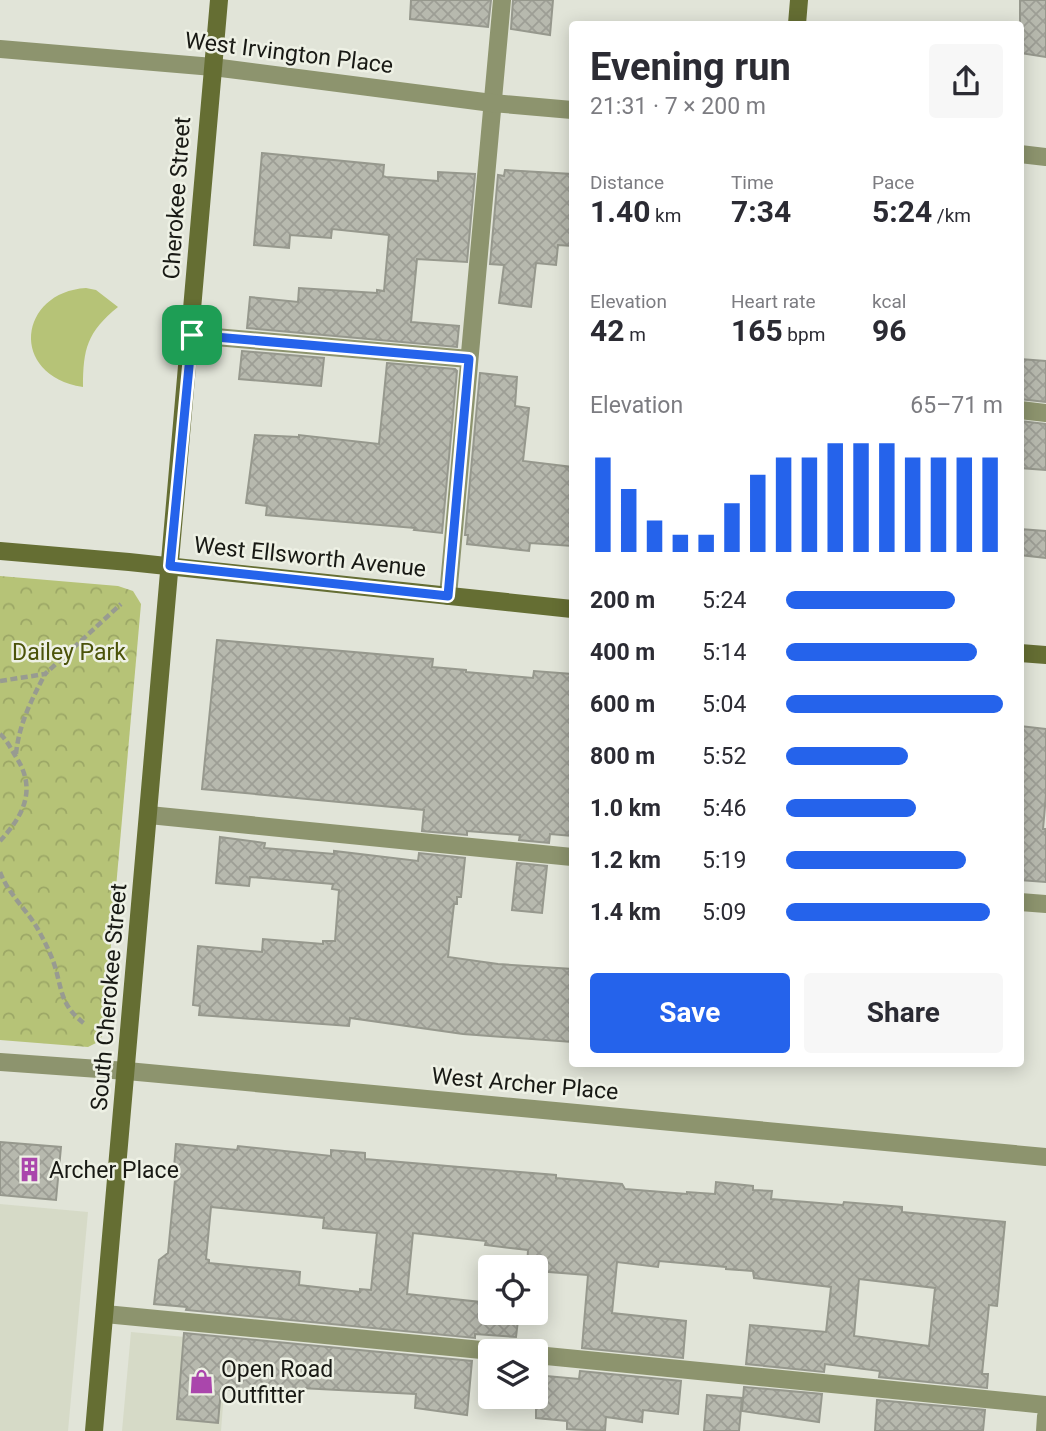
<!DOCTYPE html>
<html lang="en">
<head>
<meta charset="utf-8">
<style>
  body { margin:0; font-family:Roboto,sans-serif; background:#f7f7f7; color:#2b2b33; height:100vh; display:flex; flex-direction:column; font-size:26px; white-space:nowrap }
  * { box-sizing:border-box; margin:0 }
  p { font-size:23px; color:#7c7c81 }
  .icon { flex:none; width:38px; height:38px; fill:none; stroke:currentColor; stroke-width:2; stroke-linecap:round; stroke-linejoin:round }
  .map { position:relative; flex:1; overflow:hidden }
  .panel { position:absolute; left:569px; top:21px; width:455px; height:1046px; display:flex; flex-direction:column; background:#fff; border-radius:7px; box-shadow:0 4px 18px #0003 }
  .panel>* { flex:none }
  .tools { position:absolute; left:478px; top:1255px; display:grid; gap:14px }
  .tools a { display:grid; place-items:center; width:70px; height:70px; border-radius:7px; background:#fff; box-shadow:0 4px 18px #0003; font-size:35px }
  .pin { position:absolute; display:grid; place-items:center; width:60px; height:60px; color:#fff; margin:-30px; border-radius:14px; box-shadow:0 4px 10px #0006 }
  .round { display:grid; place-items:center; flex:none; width:74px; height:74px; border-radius:7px; background:#f7f7f7 }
  .overview { display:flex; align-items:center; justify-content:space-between; height:119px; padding:0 21px }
  h1 { font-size:38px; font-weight:700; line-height:52px }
  .figures { display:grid; grid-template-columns:repeat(3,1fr); gap:10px; height:119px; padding:7px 21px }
  .figures div { display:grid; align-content:center }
  .figures b { font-size:30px; font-weight:700 }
  .figures small { font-size:19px; font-weight:400 }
  .figures p { font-size:19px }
  .chart { height:196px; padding:14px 21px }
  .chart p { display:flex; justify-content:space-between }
  .chart svg { width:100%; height:126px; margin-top:7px; stroke:#2563eb; stroke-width:6 }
  .action { display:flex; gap:14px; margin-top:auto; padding:14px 21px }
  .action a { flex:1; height:80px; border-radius:7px; background:#2563eb; color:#fff; font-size:28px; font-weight:700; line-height:80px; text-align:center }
  .action a+a { background:#f7f7f7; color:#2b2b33 }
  ul { padding:0 21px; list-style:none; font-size:23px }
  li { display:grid; grid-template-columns:112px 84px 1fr; align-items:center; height:52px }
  li i { height:18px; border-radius:9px; background:#2563eb }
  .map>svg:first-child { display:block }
  .built { fill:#d6dac7 }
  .park { fill:url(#park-crowns) }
  .garden { fill:#b6c377 }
  .building { fill:url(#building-cross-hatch); stroke:#96988d; stroke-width:2; fill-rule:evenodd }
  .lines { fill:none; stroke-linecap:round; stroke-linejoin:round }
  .path { stroke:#989b91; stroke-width:4.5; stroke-dasharray:7 3.5; stroke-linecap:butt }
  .lane { stroke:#8d946e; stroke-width:18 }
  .street { stroke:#8d946e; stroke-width:18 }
  .secondary { stroke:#656e33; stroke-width:18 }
  .route-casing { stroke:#fff; stroke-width:14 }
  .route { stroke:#2563eb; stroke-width:9 }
  .labels { text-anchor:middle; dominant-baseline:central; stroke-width:5; stroke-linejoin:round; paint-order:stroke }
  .street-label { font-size:23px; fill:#181914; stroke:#eef1e5 }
  .park-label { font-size:23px; fill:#4b530a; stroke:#eef1e5 }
  .poi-label { font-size:23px; fill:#181914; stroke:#eef1e5; text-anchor:start }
</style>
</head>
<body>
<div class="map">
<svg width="1046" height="1431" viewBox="0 0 1046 1431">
  <defs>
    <pattern id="park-crowns" width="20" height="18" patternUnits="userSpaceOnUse" patternTransform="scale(1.75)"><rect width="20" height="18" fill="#b6c377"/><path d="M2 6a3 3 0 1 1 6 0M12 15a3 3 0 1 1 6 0" fill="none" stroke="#9ca766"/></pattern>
    <pattern id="building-cross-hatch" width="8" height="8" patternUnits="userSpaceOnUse" patternTransform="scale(1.75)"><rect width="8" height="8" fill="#b7b9ae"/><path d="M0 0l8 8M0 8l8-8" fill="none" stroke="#9d9e95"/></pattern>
  </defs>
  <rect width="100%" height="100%" fill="#e1e4d8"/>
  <!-- built -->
  <g class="built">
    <path d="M0,1204l88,8 -20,219h-68z"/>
    <path d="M131,1332l97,9 -7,90h-99z"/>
  </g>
  <!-- park -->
  <path class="park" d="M0,576l118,10 15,5 8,13 -38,431 -5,7 -10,5 -88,-7z"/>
  <!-- garden -->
  <path class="garden" d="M86,288l10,2 22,17c-31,25 -35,42 -35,80 -75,-12 -64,-95 3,-99z"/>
  <!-- building -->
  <g class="building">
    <path d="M411,0h80l-3,27 -78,-8z"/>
    <path d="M513,0h40l-3,35 -39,-6z"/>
    <path d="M1020,0h26v57l-26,-4z"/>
    <path d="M262,153l122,12 -1,11 3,1 52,4v-9l37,2 -8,88 -50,-3 -6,63 48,4 -2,21 -210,-19 3,-31 48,5 1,-14 78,5v-3l7,1 5,-56 -57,-6 -1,9 -41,-3 -1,13 -35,-3z"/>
    <path d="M505,170l67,4v72l-14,-1 -2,20 -20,-2 -5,44 -32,-4 5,-38 -14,-1 8,-89 6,1z"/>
    <path d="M242,351l82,7 -3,28 -82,-7z"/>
    <path d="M1020,359l26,2v41l-26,-3z"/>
    <path d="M387,363l68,6 2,2 -15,162 -28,-3 1,-2 -149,-13 1,-9 -21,-3 9,-68 44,2v-2l80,9z"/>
    <path d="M480,373l37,4 -2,29 14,2 -6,53 49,6v79l-42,-3 -1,8 -62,-7 1,-9h-3z"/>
    <path d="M1020,421l26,3v46l-26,-2z"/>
    <path d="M1020,529l26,2v27l-26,-3z"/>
    <path d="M217,640l216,19 -1,8 34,3v2l67,6 1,-7 38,3v162l-22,-2 -1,9 -30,-3 1,-5 -53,-4v4l-45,-4 2,-21 -222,-21z"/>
    <path d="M1020,726l26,3v66l-3,34h3v53l-26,-2z"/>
    <path d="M220,837l45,6 -1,5 70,6v-3l84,10 1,-8 46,5 -4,39h-4v7h-3l-6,53 50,7 74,5v73l-109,-8 -113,-16 -1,8 -150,-11 1,-9 -7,-1 5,-59 64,6 1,-13 60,5v-3h12l4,-51 -7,-1 1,-5 -83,-7 -1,9 -33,-3z"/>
    <path d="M517,863l30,3 -5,47 -30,-3z"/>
    <path d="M0,1142l61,5 -5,53 -56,-5z"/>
    <path d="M176,1144l61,6 1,-4 93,10v-6l34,3v6l191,16v3l66,6 3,5 62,5v-2l28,2 1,-12 37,4v4l19,1 -1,8 72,6 1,-3 58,5v5l103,10 -8,84 -8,-1 -7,69h6l-1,14 -108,-11 1,-6 -55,-7 -1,8 -78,-8 4,-39 76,7 5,-45 -77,-9 -1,-7 -27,-2v-2l-67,-6 -1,6 -41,-5 -5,51 74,8 -3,37 -101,-10 6,-73 -52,-4v-4h-9l1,-17 -43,-5 1,-4 -73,-8 -6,61 83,9v9h29l-3,25 -41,-3v4l-289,-28 1,-3 -33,-3 5,-44 9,-7 7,-73 -2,-1zM211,1207l113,11 -1,10 54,5 -6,57 -11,-1v3l-61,-7 1,-13 -91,-9v-3l-3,-1zM859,1279l76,9 -6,58 -75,-10z"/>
    <path d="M184,1333l288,28 -5,54 -52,-7 1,-14 -116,-6v8l-79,-7 -3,34 -41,-4z"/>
    <path d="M580,1371l101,10 -3,33 -35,-4 -1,12 -36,-5 -1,14 -38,-2v-8l-31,-3v-43l43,4z"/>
    <path d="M744,1387l78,7 -3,28 -77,-11z"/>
    <path d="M707,1395l35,3 -3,33h-35z"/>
    <path d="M877,1400l108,10 -2,21h-108z"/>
  </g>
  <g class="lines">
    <!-- path -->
    <g class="path">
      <path d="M0,681l45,-7 76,-70"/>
      <path d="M0,734c7,6 11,15 16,23 21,32 8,58 -16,84"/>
      <path d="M16,754c3,-30 15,-53 29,-80"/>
      <path d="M0,872c9,24 30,40 41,63 6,11 12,24 15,35 7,27 7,37 30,55"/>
    </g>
    <!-- lane -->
    <g class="lane">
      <path d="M192,335l277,24"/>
      <path d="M1020,410l26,3"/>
      <path d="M448,596l54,-596"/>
      <path d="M149,815l423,42"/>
      <path d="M1020,902l26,2"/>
      <path d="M105,1314l387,37"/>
      <path d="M536,1355l510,50"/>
    </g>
    <!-- street -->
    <g class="street">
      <path d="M0,49l213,18 279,36 80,7"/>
      <path d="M1020,154l26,3"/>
      <path d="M0,1062l127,9 919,86"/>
      <path d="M1045,1431l1,-15"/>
    </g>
    <!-- secondary -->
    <g class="secondary">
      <path d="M797,24l2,-24"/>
      <path d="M0,551l129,11 443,47"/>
      <path d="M1020,653l26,2"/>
      <path d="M94,1431l125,-1431"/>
    </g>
  </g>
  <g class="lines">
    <defs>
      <path id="route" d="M192,335l277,24 -21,237 -278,-30z"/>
    </defs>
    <!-- route casing -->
    <use href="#route" class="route-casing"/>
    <!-- route -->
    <use href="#route" class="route"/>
  </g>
  <!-- icons -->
  <defs>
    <symbol id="building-bare" viewBox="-9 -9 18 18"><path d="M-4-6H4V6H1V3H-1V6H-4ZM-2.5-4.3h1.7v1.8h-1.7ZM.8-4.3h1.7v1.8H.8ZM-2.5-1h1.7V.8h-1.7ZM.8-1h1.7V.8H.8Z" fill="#aa46ac" stroke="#eef1e5" stroke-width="2.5" paint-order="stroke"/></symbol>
    <symbol id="shop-bare" viewBox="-9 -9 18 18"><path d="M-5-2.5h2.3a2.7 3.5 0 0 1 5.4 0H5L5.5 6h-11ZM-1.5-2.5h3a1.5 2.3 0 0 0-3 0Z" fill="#aa46ac" stroke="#eef1e5" stroke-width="2.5" paint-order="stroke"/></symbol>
  </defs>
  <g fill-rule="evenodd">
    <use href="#building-bare" x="12" y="1152" width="35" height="35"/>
    <use href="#shop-bare" x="184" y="1364" width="35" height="35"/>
  </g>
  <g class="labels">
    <!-- street labels -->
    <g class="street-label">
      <text transform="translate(289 53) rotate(7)">West Irvington Place</text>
      <text transform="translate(177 198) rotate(-86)">Cherokee Street</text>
      <text transform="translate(310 557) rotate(6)">West Ellsworth Avenue</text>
      <text transform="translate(109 997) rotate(-85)">South Cherokee Street</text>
      <text transform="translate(525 1084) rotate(5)">West Archer Place</text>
    </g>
    <!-- park labels -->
    <g class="park-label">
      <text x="69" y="652">Dailey Park</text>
    </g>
    <!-- poi labels -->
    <g class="poi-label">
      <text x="49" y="1170">Archer Place</text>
      <text x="221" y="1369">Open Road<tspan x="221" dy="26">Outfitter</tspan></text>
    </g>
  </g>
</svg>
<div class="tools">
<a><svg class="icon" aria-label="locate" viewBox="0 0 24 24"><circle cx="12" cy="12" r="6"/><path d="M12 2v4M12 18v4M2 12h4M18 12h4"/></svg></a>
<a><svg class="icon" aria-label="layers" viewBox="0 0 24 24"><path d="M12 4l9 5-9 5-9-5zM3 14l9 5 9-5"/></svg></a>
</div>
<div class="pin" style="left:192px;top:335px;background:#1e9e55"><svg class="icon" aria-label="arrive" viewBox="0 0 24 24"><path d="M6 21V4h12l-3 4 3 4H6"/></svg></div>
<section class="panel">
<div class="overview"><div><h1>Evening run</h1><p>21:31 · 7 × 200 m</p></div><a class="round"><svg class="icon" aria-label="share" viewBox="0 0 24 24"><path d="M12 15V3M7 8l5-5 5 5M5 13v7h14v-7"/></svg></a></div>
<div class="figures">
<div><p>Distance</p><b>1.40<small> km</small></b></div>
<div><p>Time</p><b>7:34</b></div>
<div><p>Pace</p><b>5:24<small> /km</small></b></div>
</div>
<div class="figures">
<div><p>Elevation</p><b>42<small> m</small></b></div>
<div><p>Heart rate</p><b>165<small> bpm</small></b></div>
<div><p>kcal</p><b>96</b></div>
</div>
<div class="chart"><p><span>Elevation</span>65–71 m</p>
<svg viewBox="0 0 160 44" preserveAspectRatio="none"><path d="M5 44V11M15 44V22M25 44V33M35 44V38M45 44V38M55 44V27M65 44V17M75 44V11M85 44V11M95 44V6M105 44V6M115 44V6M125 44V11M135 44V11M145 44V11M155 44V11"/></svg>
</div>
<ul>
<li><b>200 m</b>5:24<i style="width:78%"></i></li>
<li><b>400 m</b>5:14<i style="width:88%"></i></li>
<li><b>600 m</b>5:04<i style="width:100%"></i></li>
<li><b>800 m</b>5:52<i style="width:56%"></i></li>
<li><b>1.0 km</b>5:46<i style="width:60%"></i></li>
<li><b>1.2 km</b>5:19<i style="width:83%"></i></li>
<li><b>1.4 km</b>5:09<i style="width:94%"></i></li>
</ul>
<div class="action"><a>Save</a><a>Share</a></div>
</section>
</div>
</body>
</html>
